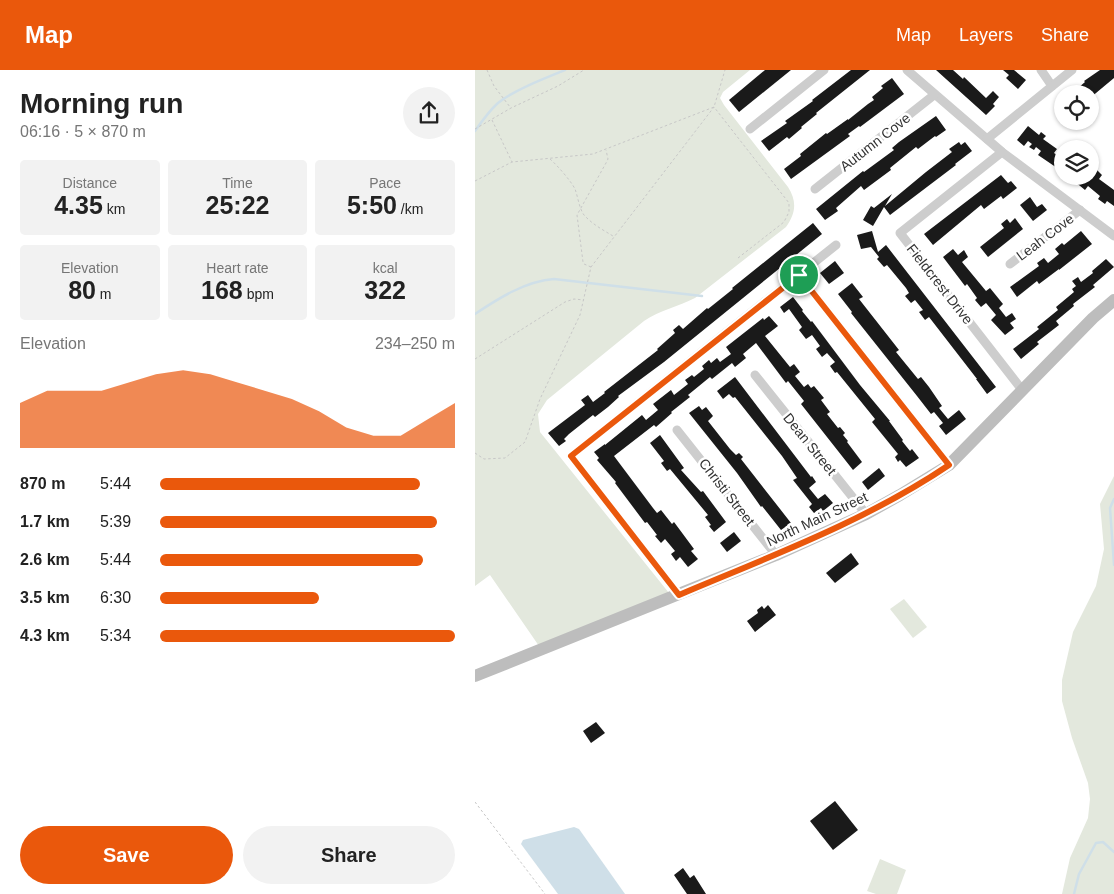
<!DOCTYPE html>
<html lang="en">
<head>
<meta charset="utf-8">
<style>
  body { margin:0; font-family:Helvetica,sans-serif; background:#f2f2f2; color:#222; height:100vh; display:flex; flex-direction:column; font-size:19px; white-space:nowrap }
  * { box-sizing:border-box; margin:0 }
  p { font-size:16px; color:#767676 }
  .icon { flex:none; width:28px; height:28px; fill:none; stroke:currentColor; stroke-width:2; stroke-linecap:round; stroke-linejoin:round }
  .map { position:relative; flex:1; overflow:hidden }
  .panel { display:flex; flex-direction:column; background:#fff; width:475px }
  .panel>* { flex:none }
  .controls { position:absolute; left:579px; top:15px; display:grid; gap:10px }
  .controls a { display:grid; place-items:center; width:45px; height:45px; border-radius:50%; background:#fff; box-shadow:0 1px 4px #0004; font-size:25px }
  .pin { position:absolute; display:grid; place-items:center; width:42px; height:42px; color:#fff; margin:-21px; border:2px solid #fff; border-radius:50%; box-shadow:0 1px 5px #0007 }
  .round { display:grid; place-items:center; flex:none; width:52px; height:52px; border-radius:26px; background:#f2f2f2 }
  .overview { display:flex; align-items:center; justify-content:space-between; height:85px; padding:0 20px }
  h1 { font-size:28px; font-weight:800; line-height:38px }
  .figures { display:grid; grid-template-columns:repeat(3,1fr); gap:8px; height:85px; padding:5px 20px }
  .figures div { display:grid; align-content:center; border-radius:5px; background:#f2f2f2; text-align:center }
  .figures b { font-size:25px; font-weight:800 }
  .figures small { font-size:14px; font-weight:400 }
  .figures p { font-size:14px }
  .chart { height:140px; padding:10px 20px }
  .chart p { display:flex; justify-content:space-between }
  .chart svg { width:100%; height:90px; margin-top:5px; fill:#ea580c; opacity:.7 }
  .button { display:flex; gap:10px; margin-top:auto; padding:10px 20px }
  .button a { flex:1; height:58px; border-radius:30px; background:#ea580c; color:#fff; font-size:20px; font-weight:800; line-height:58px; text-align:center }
  .button a+a { background:#f2f2f2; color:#222 }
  ul { padding:0 20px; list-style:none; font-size:16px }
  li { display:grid; grid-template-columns:80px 60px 1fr; align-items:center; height:38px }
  li i { height:12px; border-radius:6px; background:#ea580c }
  header { display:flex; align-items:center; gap:30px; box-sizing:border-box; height:70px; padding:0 25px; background:#ea580c; color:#fff }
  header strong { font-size:24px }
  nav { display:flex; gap:28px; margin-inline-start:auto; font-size:18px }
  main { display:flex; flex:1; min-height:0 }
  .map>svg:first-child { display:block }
  .green { fill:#e3e8dd }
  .water { fill:#cfdfe8 }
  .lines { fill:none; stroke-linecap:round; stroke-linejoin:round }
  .stream { stroke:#cfdfe8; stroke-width:2.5 }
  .building { fill:#1a1a1a }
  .path { stroke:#c7c7c7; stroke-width:1; stroke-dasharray:2.5 2.5; stroke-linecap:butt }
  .street { stroke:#cdcdcd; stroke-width:9 }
  .secondary { stroke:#bdbdbd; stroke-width:12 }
  .route-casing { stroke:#fff; stroke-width:10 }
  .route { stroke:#ea580c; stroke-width:6 }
  .labels { text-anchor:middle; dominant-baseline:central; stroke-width:5; stroke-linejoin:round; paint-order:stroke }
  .street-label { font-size:14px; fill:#333; stroke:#fff }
</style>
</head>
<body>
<header>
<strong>Map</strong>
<nav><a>Map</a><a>Layers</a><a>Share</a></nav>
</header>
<main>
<section class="panel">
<div class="overview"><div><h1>Morning run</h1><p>06:16 · 5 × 870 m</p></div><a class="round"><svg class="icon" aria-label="share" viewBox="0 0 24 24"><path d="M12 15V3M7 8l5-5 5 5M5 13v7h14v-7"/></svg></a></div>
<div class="figures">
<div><p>Distance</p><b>4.35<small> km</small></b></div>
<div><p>Time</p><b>25:22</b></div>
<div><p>Pace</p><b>5:50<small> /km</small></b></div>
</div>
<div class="figures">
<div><p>Elevation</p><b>80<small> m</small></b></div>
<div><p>Heart rate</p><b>168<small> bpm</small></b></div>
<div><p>kcal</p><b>322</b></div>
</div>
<div class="chart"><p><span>Elevation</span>234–250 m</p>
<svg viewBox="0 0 160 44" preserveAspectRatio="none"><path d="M0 44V22L10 16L20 16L30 16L40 12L50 8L60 6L70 8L80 12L90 16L100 20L110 26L120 34L130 38L140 38L150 30L160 22V44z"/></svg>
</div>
<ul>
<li><b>870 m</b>5:44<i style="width:88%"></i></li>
<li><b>1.7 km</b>5:39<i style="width:94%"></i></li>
<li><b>2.6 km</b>5:44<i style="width:89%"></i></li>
<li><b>3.5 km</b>6:30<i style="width:54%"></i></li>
<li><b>4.3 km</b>5:34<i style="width:100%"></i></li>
</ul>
<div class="button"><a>Save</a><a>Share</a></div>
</section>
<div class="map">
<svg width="639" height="824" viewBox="0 0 639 824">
  <rect width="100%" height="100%" fill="#fff"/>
  <!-- green -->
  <g class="green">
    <path d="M0,0h275l-27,22 -3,6 4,7 64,82c9,14 8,26 -2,40l-91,71c-17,9 -35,12 -51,23l-97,79 -9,14 2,18 129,161 -130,53 -49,-71 -15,11z"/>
    <path d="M639,406v418h-52l8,-36 18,-40 2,-19 -2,-16 -16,-45 -10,-37v-21l11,-48 23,-46 8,-37 -4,-45z"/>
    <path d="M429,529l23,28 -14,11 -23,-29z"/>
    <path d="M405,789l26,11 -9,24h-21l-9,-3z"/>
  </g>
  <!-- water -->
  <path class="water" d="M99,757l5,2 46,65h-67l-37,-50 2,-4z"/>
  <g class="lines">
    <!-- stream -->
    <g class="stream">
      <path d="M0,61c7,-10 14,-20 23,-28 16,-13 47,-25 67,-33"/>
      <path d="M0,244c24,-16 51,-33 79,-35l148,17"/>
      <path d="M639,429l-4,9 4,57"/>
      <path d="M599,824l5,-20 17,-31 7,-1 11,10"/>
    </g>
  </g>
  <!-- building -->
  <g class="building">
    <path d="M290,0h26l-52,42 -10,-12z"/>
    <path d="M376,0h19l-54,43 1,1 -16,13 1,1 -13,11 -2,-2 -18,14 -8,-10 26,-18 -2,-2 28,-20 -1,-1z"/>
    <path d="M461,0h17l10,9 1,-2 22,21 7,-7 6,6 -6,7 2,2 -9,9z"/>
    <path d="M528,0h11l12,10 -8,9 -12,-11 3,-3z"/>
    <path d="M625,0h14v8l-24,20v-4h-19l14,-12 -1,-1z"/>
    <path d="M417,8l12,16 -44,33 -1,-1 -11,8 2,2 -59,43 -7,-10 17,-13 -1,-2 26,-21 1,1 21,-15v1l20,-16 6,-4 -2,-3 11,-9 -2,-2z"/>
    <path d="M461,46l10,14 -10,7 -1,-1 -17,13 -2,-2 -26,21 1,2 -27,20 -3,-4 -25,22 2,3 -13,9 -9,-11 47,-38 1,1 30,-22 -2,-2 7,-6z"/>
    <path d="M553,56l11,9 2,-3 5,4 -3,3 14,10 -3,4 9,6v13l-25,-17 3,-4 -5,-4 -2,3 -5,-3 3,-3 -4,-3 -4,5 -7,-6z"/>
    <path d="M484,72l2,3 4,-3 7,9 -17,13 1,1 -66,50 -6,-8 -11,19 -10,-6 8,-14 3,2 18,-14 -7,12 41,-34 26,-20 -3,-3z"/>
    <path d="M622,100l5,5 -3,4 15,11v16l-7,-5 -2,3 -7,-5 2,-3 -12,-10 -3,4 -17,-14h22v-3l3,2z"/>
    <path d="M526,105l7,8 3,-2 6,7 -14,11 -2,-3 -17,13 -3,-4 -48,40 -9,-11z"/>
    <path d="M555,127l7,10 5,-3 5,6 -14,11 -13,-16z"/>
    <path d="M540,148l8,11 -35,28 -8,-10 24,-19 -3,-4 6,-5 3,4z"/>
    <path d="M338,153l9,11 -158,128 -46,34 1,1 -11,10 -13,10 -2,-2 -24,19 -5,5 2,2 -7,5 -11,-13 37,-28 -4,-5 7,-5 5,7 12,-9 -1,-1 54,-42 -1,-1 18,-16 -2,-3 6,-5 4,4 24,-21 1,1 25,-20 -1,-1z"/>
    <path d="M397,161l6,21 8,-7 110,142 -9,7 -11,-15h1l-48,-62 -4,3 -6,-8 4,-2 -8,-10 -4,3 -6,-7 4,-3 -3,-5 -19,-23 -3,2 -7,-8 2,-2 -8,-10 -10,2 -4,-14z"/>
    <path d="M606,161l11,13 -33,26v-1l-20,15 -2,-3 -20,16 -7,-10 29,-21 -2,-3 7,-5 4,5 11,-9 -4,-5 7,-6 2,2z"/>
    <path d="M478,179l5,6 6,-5 4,7 -6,5 24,29 4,-3 13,16 -4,4 7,9 6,-4 4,6 -6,4 4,5 -9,7 -14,-15 5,-5 -10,-12 -5,4 -6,-7 2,-2 -10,-14 -2,2 -22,-29z"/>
    <path d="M631,189l8,8 -21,18 2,2 -22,17 1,2 -18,15 3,4 -22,17 2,2 -18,15 -8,-10 26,-20 -2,-2 21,-17 -2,-3 18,-15 -2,-3 4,-3 -4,-5 6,-4 3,5 12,-9 -1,-2z"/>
    <path d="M360,191l9,12 -15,11 -9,-11z"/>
    <path d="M377,213l11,14 -4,2 40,51 -3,2 22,27 3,-2 8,10 13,19 -3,2 9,11 11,-9 7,9 -20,16 -7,-9 4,-3 -9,-11 -3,2 -14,-18 -66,-83 1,-1 -14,-18z"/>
    <path d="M318,227l10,13 -1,1 9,11 1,-1 48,64 30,36h-1l14,19 -1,1 8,10 2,-2 7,9 -13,9 -6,-7 -2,2 -3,-5 3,-3 -26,-32 3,-3 -38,-47 -2,1 -5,-7 5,-4 -8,-9 -5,4 -6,-8 4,-3 -8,-11 -6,4 -7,-9 3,-3 -13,-18 -5,4 -4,-6z"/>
    <path d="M294,246l9,10 -13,10 25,31 4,-3 6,8 -5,4 9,11 4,-3 3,4 3,-2 10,12 -3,2 9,12 -3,2 11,14 2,-1 5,6 -2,2 5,6 -1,1 15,20 -9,8 -52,-66 3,-3 -16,-20 -2,2 -30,-40 -13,11 3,4 -11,9 -3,-4 -20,16 -2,-2 -22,18 2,2 -19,15 1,1 -16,14 -2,-2 -40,31 39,52 4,5 4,-3 11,14 2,-2 20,27 -3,2 7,8 -10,8 -8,-10 -4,4 -5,-7 4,-3 -10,-12 -4,4 -6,-7 2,-1 -10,-13 -2,1 -30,-40 1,-1 -19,-22 2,-2 -5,-6 11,-8v1l37,-30 4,5 12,-10 -5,-6 18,-14 3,5 14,-11 -3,-4 7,-5 2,2 10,-8 -2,-3 7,-6 2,3 6,-5 3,4 11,-8 -5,-7 37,-29 1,2z"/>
    <path d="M260,307l76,100 1,-1 4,6 -7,6 9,11 7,-5 8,9 -10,8 -2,-3 -7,5 -5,-6 3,-3 -19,-24 4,-2 -15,-22 -47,-59 -2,1 -4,-4 -6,5 -6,-8z"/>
    <path d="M224,336l3,4 4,-3 7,9 -5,5 22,28 6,6 3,-2 4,4 -2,2 50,64 -10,7 -19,-24 -1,1 -24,-34 -48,-60z"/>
    <path d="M185,365l24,33 -3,2 20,22 2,-1 23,31 -12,10 -5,-6 2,-1 -6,-8 3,-2 -38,-46 -3,2 -6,-8 3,-2 -14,-18z"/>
    <path d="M404,398l6,8 -17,14 -6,-8z"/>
    <path d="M259,462l7,9 -14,11 -7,-9z"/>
    <path d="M376,483l8,11 -24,19 -9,-10z"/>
    <path d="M293,535l8,10 -21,17 -8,-11 11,-8 -1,-3 5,-4 2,3z"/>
    <path d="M121,652l9,11 -14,10 -8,-12z"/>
    <path d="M360,731l23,29 -25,20 -23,-29z"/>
    <path d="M208,798l7,10 4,-3 12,19h-19l-13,-19z"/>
  </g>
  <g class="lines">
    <!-- path -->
    <g class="path">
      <path d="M12,0l7,16 16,21"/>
      <path d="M17,50l20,42"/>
      <path d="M0,59l36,-21 47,-22 26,-16"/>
      <path d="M75,89c7,6 21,22 25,30 3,8 4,19 9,26 8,9 19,15 29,21"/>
      <path d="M0,111l37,-19 81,-8 121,-47 11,-37"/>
      <path d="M116,197l-7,-3 -1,-2 -6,-47 29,-52 2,-4 -2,-9"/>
      <path d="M0,289l90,-57 9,-3 10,1"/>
      <path d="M0,383l9,6 21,-1 20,-16 15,-43 40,-84 11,-48 123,-160 75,96v9l-5,10 -46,36"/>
      <path d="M0,732l70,92"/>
    </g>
    <!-- street -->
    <g class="street">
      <path d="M432,0l95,82 112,84"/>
      <path d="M566,0l11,16"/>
      <path d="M275,59l74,-59"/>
      <path d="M512,69l85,-69"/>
      <path d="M527,82l-102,81 123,158"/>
      <path d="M340,119l119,-94"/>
      <path d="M535,194l70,-54"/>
      <path d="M324,205l150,190"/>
      <path d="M280,305l111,139"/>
      <path d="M202,360l99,125"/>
      <path d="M204,525l-108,-139 265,-211"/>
    </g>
    <!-- secondary -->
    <path class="secondary" d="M0,606l301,-121 90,-41 34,-19 49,-30 144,-147 21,-18"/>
  </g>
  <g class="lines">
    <defs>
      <path id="route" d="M324,205l150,190c-83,56 -178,91 -270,130l-108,-139z"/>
    </defs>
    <!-- route casing -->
    <use href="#route" class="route-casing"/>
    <!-- route -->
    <use href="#route" class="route"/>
  </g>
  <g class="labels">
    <!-- street labels -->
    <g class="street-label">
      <text transform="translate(400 72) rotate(-38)">Autumn Cove</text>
      <text transform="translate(570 167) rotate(-37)">Leah Cove</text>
      <text transform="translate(465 214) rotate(52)">Fieldcrest Drive</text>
      <text transform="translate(335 374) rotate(51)">Dean Street</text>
      <text transform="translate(252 422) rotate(52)">Christi Street</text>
      <text transform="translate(342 449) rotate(-25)">North Main Street</text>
    </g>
  </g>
</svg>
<div class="controls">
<a><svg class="icon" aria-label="locate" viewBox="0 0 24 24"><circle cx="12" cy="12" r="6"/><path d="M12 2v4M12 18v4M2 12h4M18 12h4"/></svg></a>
<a><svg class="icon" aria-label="layers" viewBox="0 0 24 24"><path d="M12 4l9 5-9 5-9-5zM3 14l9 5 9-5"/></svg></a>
</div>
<div class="pin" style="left:324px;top:205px;background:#1e9e55"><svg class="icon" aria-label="arrive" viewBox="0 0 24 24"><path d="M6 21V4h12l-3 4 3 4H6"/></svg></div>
</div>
</main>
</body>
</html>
